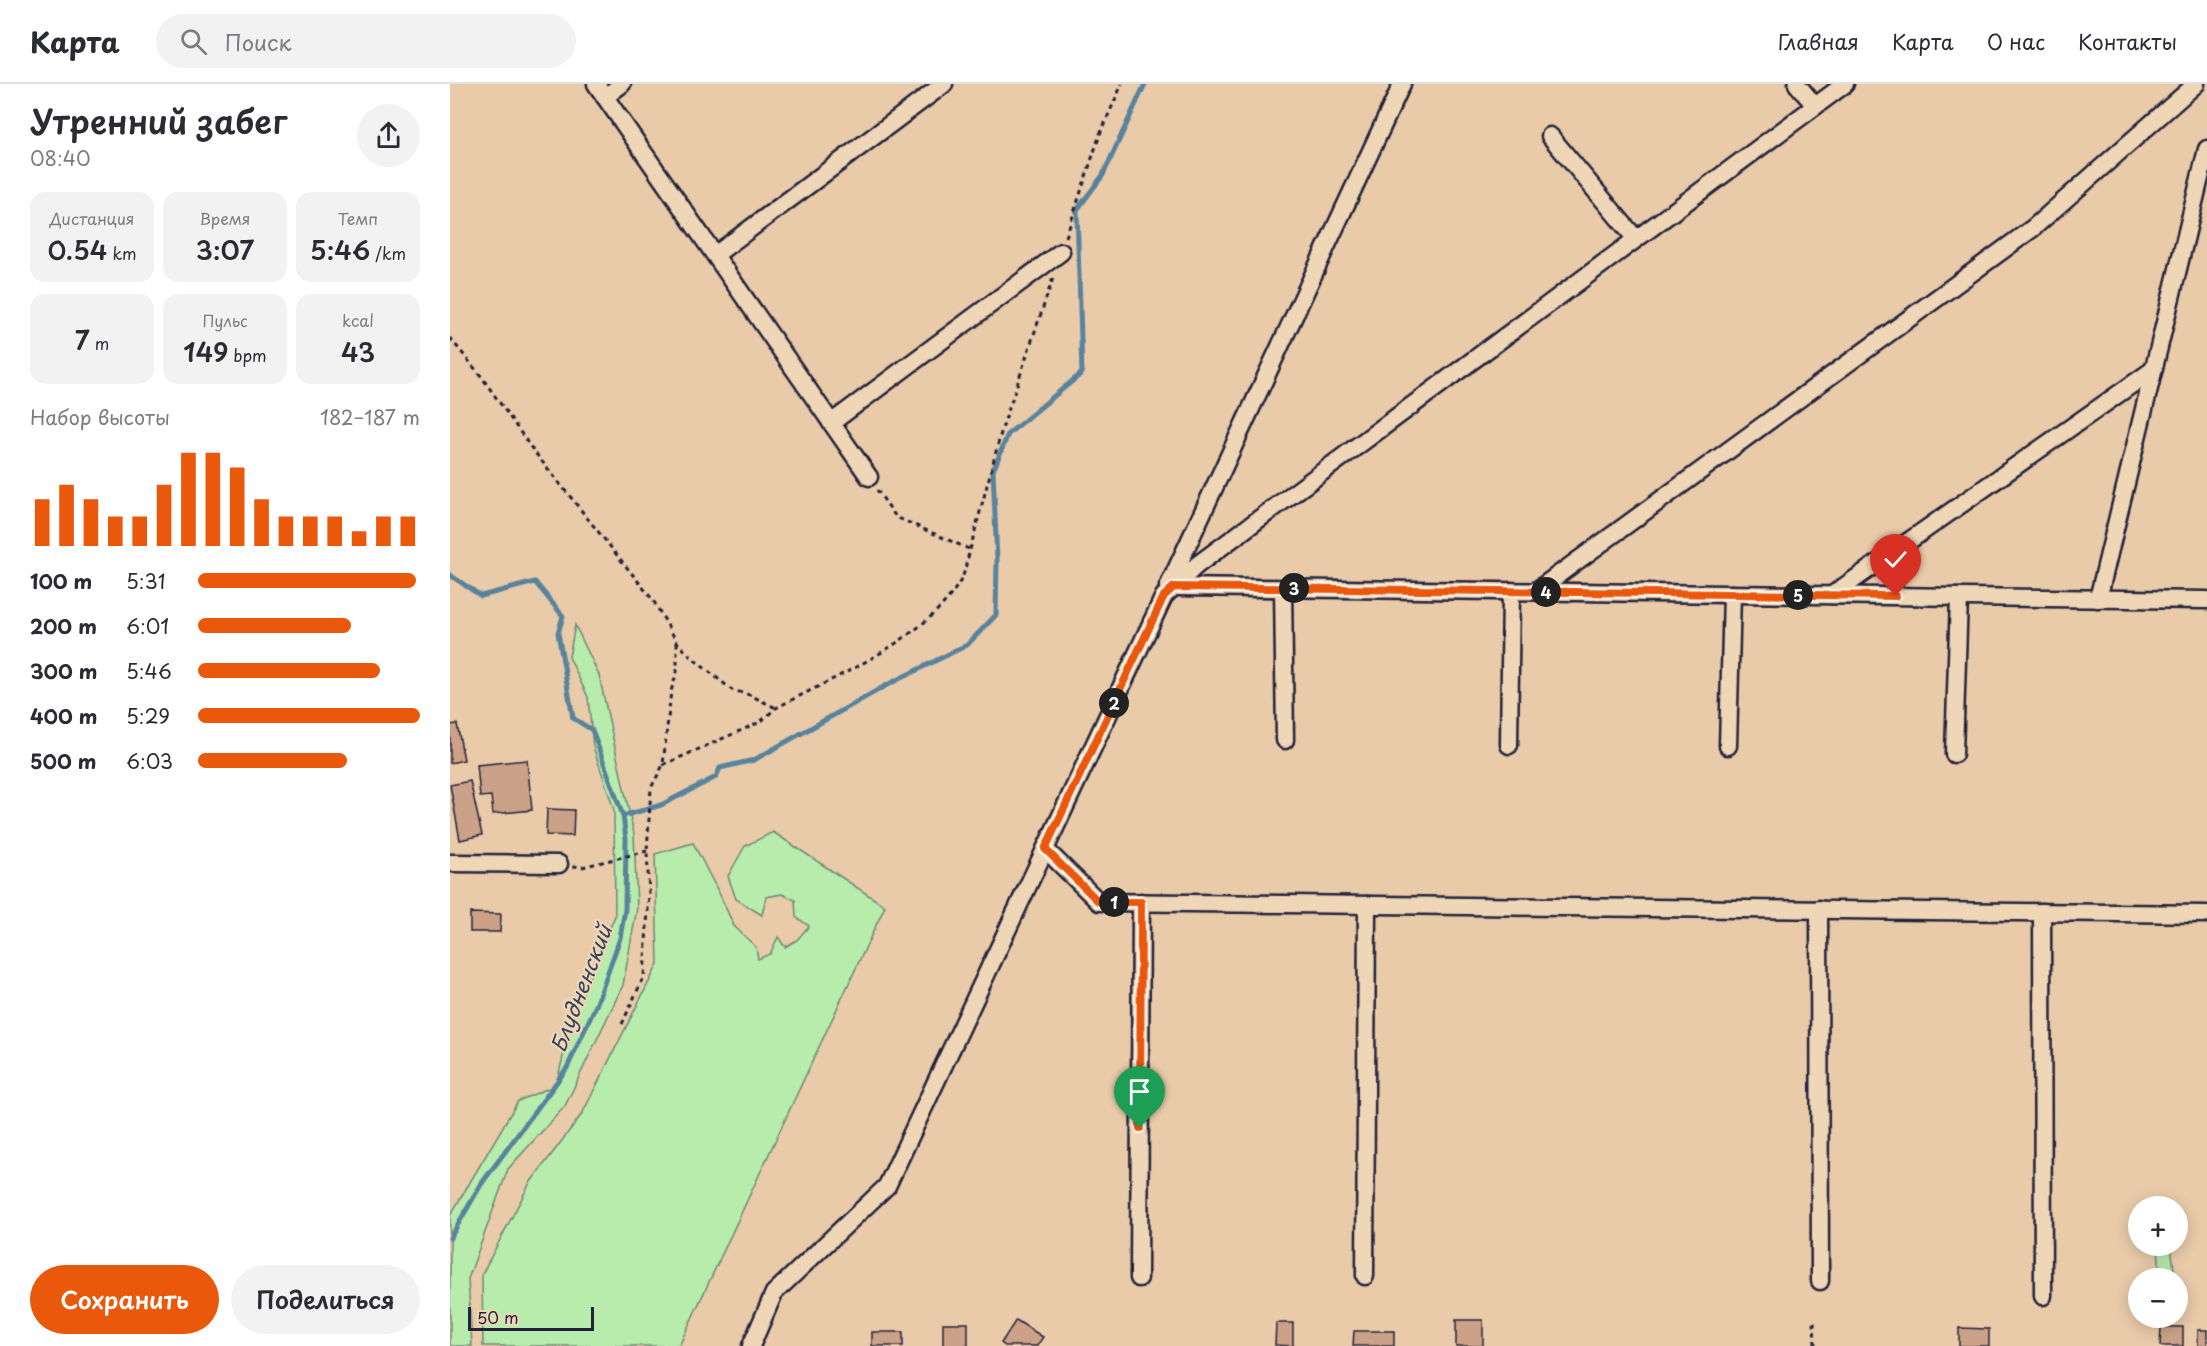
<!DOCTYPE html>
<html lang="ru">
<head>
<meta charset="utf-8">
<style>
  body { margin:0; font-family:"Playpen Sans",sans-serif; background:#f2f2f3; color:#2b2b33; height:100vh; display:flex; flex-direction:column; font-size:22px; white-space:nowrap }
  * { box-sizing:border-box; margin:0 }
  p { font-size:20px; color:#7c7c81 }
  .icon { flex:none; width:33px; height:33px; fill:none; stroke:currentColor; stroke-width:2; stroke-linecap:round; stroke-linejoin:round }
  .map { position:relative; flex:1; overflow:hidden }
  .side { display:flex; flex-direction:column; background:#fff; width:450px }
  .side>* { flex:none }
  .buttons { position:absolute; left:1678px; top:1112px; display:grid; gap:12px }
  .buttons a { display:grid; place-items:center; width:60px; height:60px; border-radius:50%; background:#fff; box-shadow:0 3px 15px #0003; font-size:30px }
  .scale { position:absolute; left:18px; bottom:15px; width:126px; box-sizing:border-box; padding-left:6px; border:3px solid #22223b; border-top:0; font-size:16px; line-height:21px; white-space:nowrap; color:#22223b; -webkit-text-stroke:4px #eed6b6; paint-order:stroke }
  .pin { position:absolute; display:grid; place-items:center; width:51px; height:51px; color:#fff; margin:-62px -26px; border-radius:50% 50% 50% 0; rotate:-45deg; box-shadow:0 0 6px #0007 }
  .pin .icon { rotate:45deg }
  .km { position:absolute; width:30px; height:30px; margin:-15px; border-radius:50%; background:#222; color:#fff; font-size:16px; line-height:30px; text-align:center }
  .round { display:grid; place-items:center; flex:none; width:63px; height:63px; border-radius:32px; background:#f2f2f3 }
  .overview { display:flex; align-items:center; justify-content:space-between; height:102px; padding:0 30px }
  h1 { font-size:33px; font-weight:600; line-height:45px }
  .stats { display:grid; grid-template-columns:repeat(3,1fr); gap:9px; height:102px; padding:6px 30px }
  .stats div { display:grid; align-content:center; border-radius:15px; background:#f2f2f3; text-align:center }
  .stats b { font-size:26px; font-weight:600 }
  .stats small { font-size:16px; font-weight:400 }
  .stats p { font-size:16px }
  .chart { height:168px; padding:12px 30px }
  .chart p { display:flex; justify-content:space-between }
  .chart svg { width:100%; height:108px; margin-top:6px; stroke:#ea580c; stroke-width:6 }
  .button { display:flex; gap:12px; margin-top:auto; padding:12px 30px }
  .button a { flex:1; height:69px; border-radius:36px; background:#ea580c; color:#fff; font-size:24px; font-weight:600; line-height:69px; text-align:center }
  .button a+a { background:#f2f2f3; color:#2b2b33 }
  ul { padding:0 30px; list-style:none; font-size:20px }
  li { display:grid; grid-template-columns:96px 72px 1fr; align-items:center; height:45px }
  li i { height:15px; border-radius:8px; background:#ea580c }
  header { display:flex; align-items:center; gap:36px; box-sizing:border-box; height:84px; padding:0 30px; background:#fff; border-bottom:2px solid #e1e1e2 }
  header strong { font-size:28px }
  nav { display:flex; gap:33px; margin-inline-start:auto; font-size:21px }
  .search { width:420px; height:54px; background:#f2f2f3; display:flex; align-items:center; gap:15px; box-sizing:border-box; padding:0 21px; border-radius:33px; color:#7c7c81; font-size:22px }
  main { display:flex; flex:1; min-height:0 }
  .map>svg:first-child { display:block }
  .green { fill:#b7ecad; stroke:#6c8774; stroke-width:1.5 }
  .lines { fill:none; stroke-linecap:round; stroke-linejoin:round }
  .stream { stroke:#59839c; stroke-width:5 }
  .building { fill:#cba287; stroke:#22223b; stroke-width:1.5 }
  .street-casing { stroke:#22223b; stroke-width:21 }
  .path { stroke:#22223b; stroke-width:3; stroke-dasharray:4.5 4.5; stroke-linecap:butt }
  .street { stroke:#eed6b6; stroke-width:16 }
  .route-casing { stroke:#fff; stroke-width:12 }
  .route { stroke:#ea580c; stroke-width:8 }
  .labels { text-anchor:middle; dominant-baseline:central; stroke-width:4.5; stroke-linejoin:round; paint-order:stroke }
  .water-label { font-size:21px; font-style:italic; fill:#34425b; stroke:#eed6b6 }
</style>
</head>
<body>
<header>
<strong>Карта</strong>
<div class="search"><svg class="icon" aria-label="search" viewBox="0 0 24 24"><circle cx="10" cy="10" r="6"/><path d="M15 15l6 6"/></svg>Поиск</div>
<nav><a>Главная</a><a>Карта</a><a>О нас</a><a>Контакты</a></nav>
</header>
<main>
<section class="side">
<div class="overview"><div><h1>Утренний забег</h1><p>08:40</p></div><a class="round"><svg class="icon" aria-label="share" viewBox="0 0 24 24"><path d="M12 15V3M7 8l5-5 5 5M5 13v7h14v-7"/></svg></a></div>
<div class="stats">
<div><p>Дистанция</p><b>0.54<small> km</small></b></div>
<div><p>Время</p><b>3:07</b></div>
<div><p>Темп</p><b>5:46<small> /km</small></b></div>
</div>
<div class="stats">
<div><b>7<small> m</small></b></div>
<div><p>Пульс</p><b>149<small> bpm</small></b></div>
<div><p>kcal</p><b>43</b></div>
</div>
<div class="chart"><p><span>Набор высоты</span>182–187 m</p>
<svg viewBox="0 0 160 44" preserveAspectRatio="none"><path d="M5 44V25M15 44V19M25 44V25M35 44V32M45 44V32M55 44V19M65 44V6M75 44V6M85 44V12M95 44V25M105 44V32M115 44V32M125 44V32M135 44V38M145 44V32M155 44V32"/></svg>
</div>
<ul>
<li><b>100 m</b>5:31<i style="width:98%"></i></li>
<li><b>200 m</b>6:01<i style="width:69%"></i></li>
<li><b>300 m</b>5:46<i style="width:82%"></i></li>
<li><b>400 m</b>5:29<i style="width:100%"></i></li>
<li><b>500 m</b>6:03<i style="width:67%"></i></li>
</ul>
<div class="button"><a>Сохранить</a><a>Поделиться</a></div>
</section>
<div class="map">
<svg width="1757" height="1262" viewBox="0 0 1757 1262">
  <rect width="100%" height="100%" fill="#e9cbaa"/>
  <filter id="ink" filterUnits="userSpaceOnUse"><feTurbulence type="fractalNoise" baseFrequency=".0167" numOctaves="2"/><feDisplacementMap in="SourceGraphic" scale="12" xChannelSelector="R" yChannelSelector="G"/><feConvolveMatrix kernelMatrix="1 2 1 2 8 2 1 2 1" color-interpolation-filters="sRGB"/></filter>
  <g filter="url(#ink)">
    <!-- green -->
    <g class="green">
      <path d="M125,541l24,50 35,159 3,74 -14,77 -58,121 -57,63 -40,110 4,67h-22v-130l68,-115 38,-16 18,-72 41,-97 -1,-106 -21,-64 -5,-49 -19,-40z"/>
      <path d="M323,748l112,74 -206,440h-196l-1,-72 48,-91 52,-69 76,-150 -3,-110 38,-11 27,52 14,31 22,21 2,12 12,-5 8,-17 7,10 12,-7 12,-14 -13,-9 -1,-17 -13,-6 -16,3 -4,18 -26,-16 -8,-23 17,-30z"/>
      <path d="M1708,1161h13l4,33h-15z"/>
    </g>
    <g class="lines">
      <!-- stream -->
      <g class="stream">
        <path d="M0,491l31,21 54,-14 28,34 -5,17 15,85 19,12 31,86 3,23 -1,70 -5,29 -23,65 -30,65 -85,115 -32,55"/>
        <path d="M173,732l38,-11 55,-28 4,-9 34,-8 133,-75 80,-40 29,-30 1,-55 -4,-89 15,-37 74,-61 -5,-163 26,-35 42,-91"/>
      </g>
    </g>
    <!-- building -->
    <g class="building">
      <path d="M7,640l7,36 -14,3v-38z"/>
      <path d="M77,676l5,50 -39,4 -2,-18 -11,1 -3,-32z"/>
      <path d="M20,697l12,54 -22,5 -10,-55z"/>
      <path d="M97,725l27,1 -1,26 -27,-1z"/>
      <path d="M20,829l31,1 -1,18h-30z"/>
      <path d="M566,1236l27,17 -6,9h-32l-4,-3z"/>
      <rect x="1006" y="1236" width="27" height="26"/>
      <rect x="493" y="1239" width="25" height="23"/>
      <path d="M826,1239h17v23l-18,-1z"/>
      <path d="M1711,1243h22v19h-23z"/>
      <path d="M1509,1244l30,1v17h-30z"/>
      <rect x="1748" y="1246" width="9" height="16"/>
      <path d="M904,1247h40v15h-41z"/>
      <rect x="422" y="1248" width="31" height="14"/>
    </g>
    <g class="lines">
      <defs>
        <g id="street">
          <path d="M146,0l273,393"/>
          <path d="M1347,0l18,22"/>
          <path d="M155,13l17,-13"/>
          <path d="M1100,52l86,103"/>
          <path d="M265,171l229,-171"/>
          <path d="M381,339l230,-171"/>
          <path d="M718,503l234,-503"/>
          <path d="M724,503l1033,13"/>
          <path d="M833,504l2,152"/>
          <path d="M1086,507l497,-363 163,-144"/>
          <path d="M1382,511l322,-226"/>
          <path d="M1648,515l109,-450"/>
          <path d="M1059,661l2,-154"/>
          <path d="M1278,662l4,-152"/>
          <path d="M1504,670l5,-157"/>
          <path d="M595,765l54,53 1108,12"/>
          <path d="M0,779l109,1"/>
          <path d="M1369,825l1,372"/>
          <path d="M1592,828l1,384"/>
          <path d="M915,1192l2,-371"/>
          <path d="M689,1194l2,-376"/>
          <path d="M301,1262l23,-53 113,-107 277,-590 33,-31 648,-481"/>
        </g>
      </defs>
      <!-- street casing -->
      <use href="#street" class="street-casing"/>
      <!-- path -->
      <g class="path">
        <path d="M616,153l34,-103 22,-50"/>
        <path d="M0,254l31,38 51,73 121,151 24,42 14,15 41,33 18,5 26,13"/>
        <path d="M427,406l19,27 73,32"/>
        <path d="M213,681l97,-43 16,-14c60,-32 155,-70 187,-132l39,-147 51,-151"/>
        <path d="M123,782l9,1 65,-16"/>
        <path d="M172,940l22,-48 5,-84 -2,-41 4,-63 12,-23 8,-74 6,-19v-30"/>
        <path d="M1364,1238l1,24"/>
      </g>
      <!-- street -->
      <use href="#street" class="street"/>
    </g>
  </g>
  <g class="lines" filter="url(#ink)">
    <defs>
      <path id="route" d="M690,1044l1,-226h-42l-54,-53 119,-253 10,-9 722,9"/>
    </defs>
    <!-- route casing -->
    <use href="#route" class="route-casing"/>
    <!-- route -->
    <use href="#route" class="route"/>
  </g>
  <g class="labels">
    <!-- water labels -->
    <g class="water-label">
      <text transform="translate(130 904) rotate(-69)">Блудненский</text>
    </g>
  </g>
</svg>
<div class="buttons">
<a>+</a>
<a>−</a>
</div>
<div class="scale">50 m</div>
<div class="pin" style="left:690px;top:1044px;background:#1e9e55"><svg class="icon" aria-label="arrive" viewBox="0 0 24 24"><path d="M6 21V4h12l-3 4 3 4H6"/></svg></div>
<div class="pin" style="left:1446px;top:512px;background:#d93025"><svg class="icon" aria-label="check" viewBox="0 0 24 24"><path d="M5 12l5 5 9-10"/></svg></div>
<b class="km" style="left:664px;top:818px">1</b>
<b class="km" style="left:664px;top:619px">2</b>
<b class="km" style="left:844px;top:504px">3</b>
<b class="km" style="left:1096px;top:508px">4</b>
<b class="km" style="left:1348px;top:511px">5</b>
</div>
</main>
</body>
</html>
